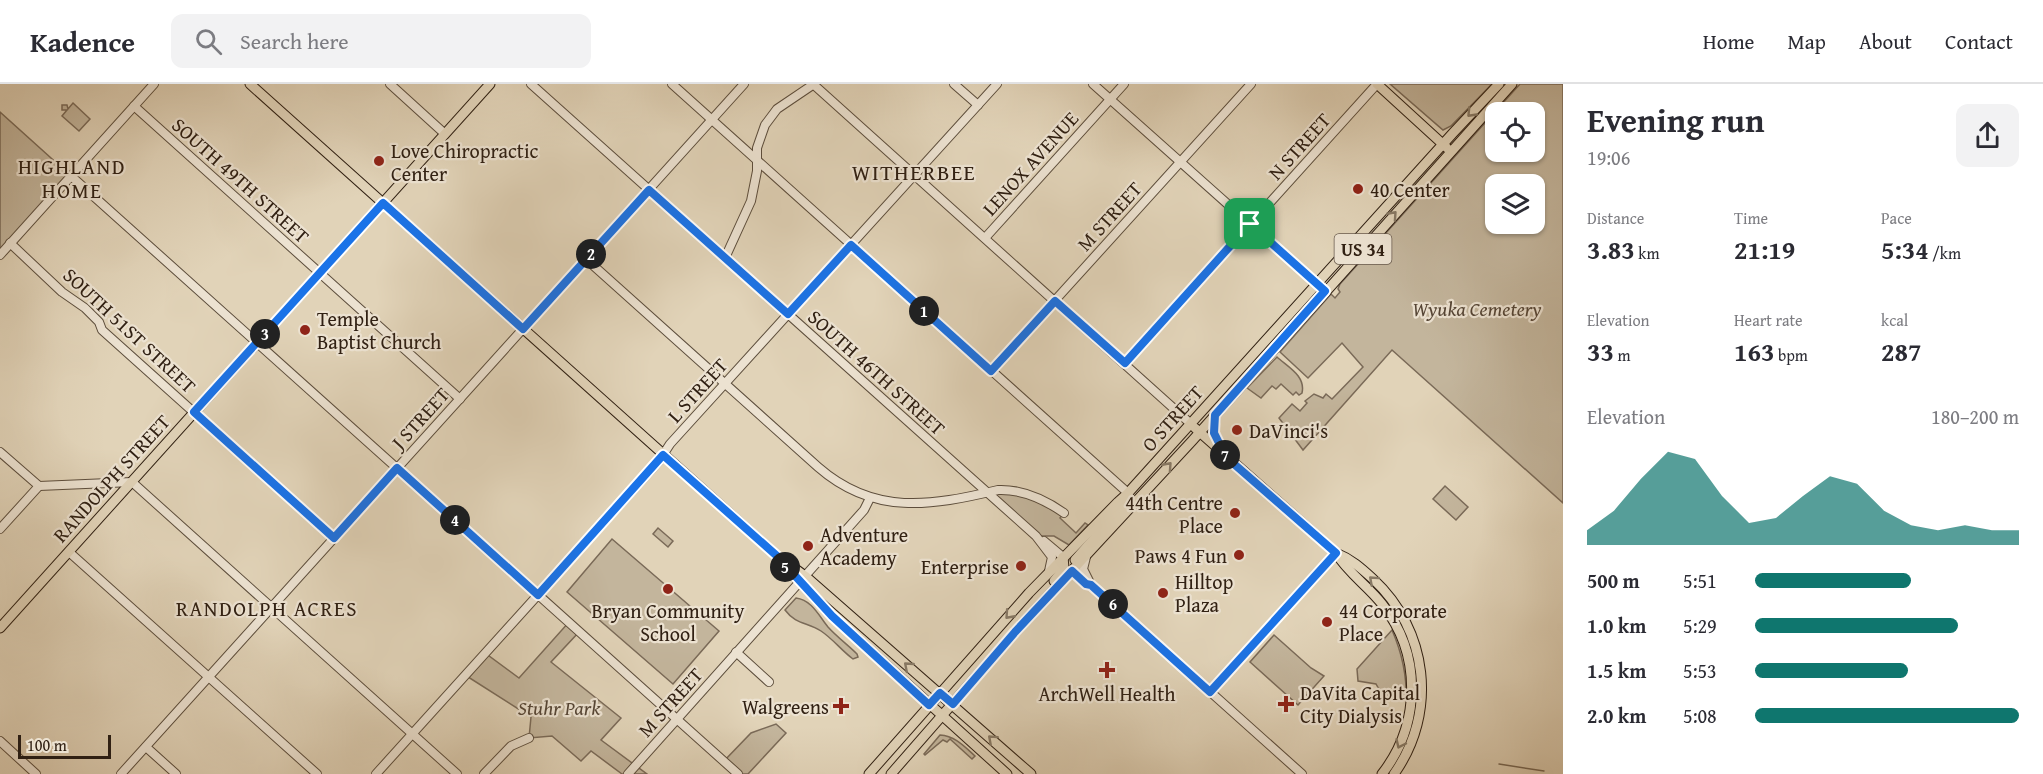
<!DOCTYPE html>
<html lang="en">
<head>
<meta charset="utf-8">
<style>
  body { margin:0; font-family:"Gentium Book Plus",serif; background:#f2f2f3; color:#2b2b33; height:100vh; display:flex; flex-direction:column; font-size:22px; white-space:nowrap }
  * { box-sizing:border-box; margin:0 }
  p { font-size:20px; color:#7c7c81 }
  .icon { flex:none; width:33px; height:33px; fill:none; stroke:currentColor; stroke-width:2; stroke-linecap:round; stroke-linejoin:round }
  .map { position:relative; flex:1; overflow:hidden }
  .details { display:flex; flex-direction:column; background:#fff; width:480px }
  .details>* { flex:none }
  .controls { position:absolute; left:1485px; top:18px; display:grid; gap:12px }
  .controls a { display:grid; place-items:center; width:60px; height:60px; border-radius:12px; background:#fff; box-shadow:0 2px 4px #0004; font-size:30px }
  .scale { position:absolute; left:18px; bottom:15px; width:93px; box-sizing:border-box; padding-left:6px; border:3px solid #302013; border-top:0; font-size:16px; line-height:21px; white-space:nowrap; color:#302013; -webkit-text-stroke:4px #ece2d1; paint-order:stroke }
  .pin { position:absolute; display:grid; place-items:center; width:51px; height:51px; color:#fff; margin:-26px; border-radius:12px; box-shadow:0 3px 9px #0006 }
  .km { position:absolute; width:30px; height:30px; margin:-15px; border-radius:50%; background:#222; color:#fff; font-size:16px; line-height:30px; text-align:center }
  .round { display:grid; place-items:center; flex:none; width:63px; height:63px; border-radius:12px; background:#f2f2f3 }
  .overview { display:flex; align-items:center; justify-content:space-between; height:102px; padding:0 24px }
  h1 { font-size:33px; font-weight:700; line-height:45px }
  .stats { display:grid; grid-template-columns:repeat(3,1fr); gap:9px; height:102px; padding:6px 24px }
  .stats div { display:grid; align-content:center }
  .stats b { font-size:26px; font-weight:700 }
  .stats small { font-size:16px; font-weight:400 }
  .stats p { font-size:16px }
  .chart { height:168px; padding:12px 24px }
  .chart p { display:flex; justify-content:space-between }
  .chart svg { width:100%; height:108px; margin-top:6px; fill:#0f766e; opacity:.7 }
  ul { padding:0 24px; list-style:none; font-size:20px }
  li { display:grid; grid-template-columns:96px 72px 1fr; align-items:center; height:45px }
  li i { height:15px; border-radius:8px; background:#0f766e }
  header { display:flex; align-items:center; gap:36px; box-sizing:border-box; height:84px; padding:0 30px; background:#fff; border-bottom:2px solid #e1e1e2 }
  header strong { font-size:28px }
  nav { display:flex; gap:33px; margin-inline-start:auto; font-size:21px }
  .search { width:420px; height:54px; background:#f2f2f3; display:flex; align-items:center; gap:15px; box-sizing:border-box; padding:0 21px; border-radius:12px; color:#7c7c81; font-size:22px }
  main { display:flex; flex:1; min-height:0 }
  .map>svg:first-child { display:block }
  .green { fill:#c3b59c; stroke:#7a6a58; stroke-width:1.5; fill-rule:evenodd }
  .lines { fill:none; stroke-linecap:round; stroke-linejoin:round }
  .stream { stroke:#766754; stroke-width:1.5 }
  .minor-casing { stroke:#5c4d3c; stroke-width:10 }
  .major-casing { stroke:#302013; stroke-width:11 }
  .minor { stroke:#ece2d1; stroke-width:8 }
  .major { stroke:#e1d3b8; stroke-width:9 }
  .oneway { stroke:#887a66 }
  .route-casing { stroke:#fff; stroke-width:12 }
  .route { stroke:#1a73e8; stroke-width:8 }
  .poi-dot { fill:#8f2418; stroke:#ece2d1; stroke-width:2 }
  .labels { text-anchor:middle; dominant-baseline:central; stroke-width:4.5; stroke-linejoin:round; paint-order:stroke }
  .shield { fill:#ece2d1; stroke:#685a4c; stroke-width:1.5 }
  .shield-label { font-size:18px; font-weight:bold; fill:#302013 }
  .street-label { font-size:20px; fill:#302013; stroke:#ece2d1 }
  .poi-label { font-size:20px; fill:#302013; stroke:#ece2d1; text-anchor:start }
  .park-label { font-size:20px; font-style:italic; fill:#554535; stroke:#ece2d1 }
  .neighbourhood-label { font-size:21px; letter-spacing:1.5px; fill:#302013; stroke:#ece2d1 }
  .quarter-label { font-size:22px; letter-spacing:1.5px; fill:#302013; stroke:#ece2d1 }
</style>
</head>
<body>
<header>
<strong>Kadence</strong>
<div class="search"><svg class="icon" aria-label="search" viewBox="0 0 24 24"><circle cx="10" cy="10" r="6"/><path d="M15 15l6 6"/></svg>Search here</div>
<nav><a>Home</a><a>Map</a><a>About</a><a>Contact</a></nav>
</header>
<main>
<div class="map">
<svg width="1563" height="690" viewBox="0 0 1563 690">
  <rect width="100%" height="100%" fill="#e1d3b8"/>
  <filter id="stains"><feTurbulence type="fractalNoise" baseFrequency=".00333" numOctaves="4"/><feColorMatrix values="0 0 0 0 .2 0 0 0 0 .09 0 0 0 0 .02 0 0 0 .5 -.17"/></filter>
  <radialGradient id="worn" r=".72"><stop offset=".6" stop-color="#630" stop-opacity="0"/><stop offset="1" stop-color="#630" stop-opacity=".3"/></radialGradient>
  <!-- green -->
  <g class="green">
    <path d="M1390,0h102l-41,42 -8,4z"/>
    <path d="M1520,0h43v419l-171,-153 -89,100 -24,-32 13,-14 8,7 7,-8 -2,-2 9,-7 9,4 3,-4 6,5 31,-32 -21,-24 -34,35 -28,-26 51,-58 4,4 5,-6 -2,-3 2,-5zM1496,28h38v40h-38zM1496,100h38v40h-38z"/>
    <path d="M73,19l17,16 -11,12 -17,-15 5,-6h-5v-5h5l1,4z"/>
    <path d="M0,28l71,64 -71,79z"/>
    <path d="M1277,273c11,10 29,19 25,36l-3,2 -3,-3 -3,3 -12,-11 -5,5 -4,-3 -11,12 -14,-10z"/>
    <path d="M1445,402l23,21 -12,13 -23,-21z"/>
    <path d="M1019,408l45,21 -4,5 16,15 9,-10 3,2 -19,20 -15,-9h-18l-48,-43z"/>
    <path d="M658,444l15,13 -5,6 -15,-13z"/>
    <path d="M612,455l107,92 -46,53 -106,-92z"/>
    <path d="M796,514c16,2 23,18 32,29 9,10 20,18 29,27l1,3 -5,2c-11,-8 -20,-20 -32,-28 -13,-9 -25,-6 -36,-21z"/>
    <path d="M569,538l10,10 -28,30 70,56 -20,22 46,34h-25l-31,-23 -10,10 -29,-25 -23,2 2,-21 -66,-42 20,-22 34,25z"/>
    <path d="M1392,546c10,23 15,44 14,69 -11,0 -25,-4 -30,-15l-18,-3 -1,-12z"/>
    <path d="M1274,551l37,33 13,8 -26,29 -48,-43z"/>
    <path d="M776,640l10,9 -38,41h-10l-14,-13 27,-28z"/>
    <path d="M940,651c15,1 24,11 35,21l-3,3 -22,-20 -3,3 -4,-2 -18,15 -1,-1z"/>
  </g>
  <g class="lines">
    <!-- stream -->
    <path class="stream" d="M1499,680l45,7"/>
    <defs>
      <g id="minor">
        <path d="M390,0l55,50"/>
        <path d="M531,0l505,452 16,21 -3,14"/>
        <path d="M672,0l456,409"/>
        <path d="M813,0l378,340"/>
        <path d="M954,0l24,21"/>
        <path d="M1093,0l232,207"/>
        <path d="M134,22l326,293"/>
        <path d="M71,92l667,598"/>
        <path d="M985,154l139,-154"/>
        <path d="M10,159l52,49 23,16 14,14 3,8 232,208"/>
        <path d="M0,171l154,-171"/>
        <path d="M725,174l26,-57 6,-30v-23l8,-23 12,-16 37,-25"/>
        <path d="M586,175l232,208c56,49 113,39 180,23 24,-1 46,9 66,23"/>
        <path d="M1125,279l252,-279"/>
        <path d="M991,287l260,-287"/>
        <path d="M0,368l39,34 93,-4 325,292"/>
        <path d="M0,445l39,-43"/>
        <path d="M1044,457l19,16"/>
        <path d="M69,468l248,222"/>
        <path d="M1086,473l-3,12 8,16"/>
        <path d="M1072,487l14,13 5,1 211,189"/>
        <path d="M736,568l33,30"/>
        <path d="M1210,608l126,-139"/>
        <path d="M0,657l36,33"/>
        <path d="M146,663l30,27"/>
        <path d="M121,690l623,-690"/>
        <path d="M376,690l283,-313 11,-17 327,-360"/>
        <path d="M484,690l27,-28 18,-8"/>
        <path d="M628,690l236,-264 6,-12"/>
      </g>
      <g id="major">
        <path d="M250,0l527,472 55,60 175,158"/>
        <path d="M1377,0l70,64"/>
        <path d="M1215,331l-1,18 10,19"/>
        <path d="M1195,344l141,125c15,6 25,15 37,26 55,51 65,133 21,195"/>
        <path d="M1336,469c12,20 31,32 46,51 40,50 39,120 0,170"/>
        <path d="M1075,476l48,-54 5,-12"/>
        <path d="M786,478l19,14 226,198"/>
        <path d="M1054,497l10,-13 -1,-11"/>
        <path d="M0,544l490,-544"/>
        <path d="M869,690l160,-181 89,-91 10,-9 325,-360 46,-49"/>
        <path d="M891,690l124,-142 177,-191 320,-357"/>
      </g>
    </defs>
    <!-- minor casing -->
    <use href="#minor" class="minor-casing"/>
    <!-- major casing -->
    <use href="#major" class="major-casing"/>
    <!-- minor -->
    <use href="#minor" class="minor"/>
    <!-- major -->
    <use href="#major" class="major"/>
  </g>
  <!-- one-way arrows -->
  <defs><path id="oneway-chevron" d="M-2-3.5L2.5 0L-2 3.5" fill="none" stroke-width="1.6" stroke-linecap="round" stroke-linejoin="round" transform="scale(1.5)"/></defs>
  <g class="oneway">
    <use href="#oneway-chevron" transform="translate(1471 29) rotate(134)"/>
    <use href="#oneway-chevron" transform="translate(1393 131) rotate(-48)"/>
    <use href="#oneway-chevron" transform="translate(1168 382) rotate(-48)"/>
    <use href="#oneway-chevron" transform="translate(1373 496) rotate(-138)"/>
    <use href="#oneway-chevron" transform="translate(1009 531) rotate(132)"/>
    <use href="#oneway-chevron" transform="translate(908 582) rotate(-139)"/>
    <use href="#oneway-chevron" transform="translate(992 655) rotate(-138)"/>
    <use href="#oneway-chevron" transform="translate(1400 660) rotate(115)"/>
  </g>
  <g class="lines">
    <defs>
      <path id="route" d="M649,106l139,124 63,-69 140,126 64,-70 70,62 125,-139 75,67 -110,124 -1,18 12,24 110,96 -126,139 -119,-107 -5,-1 -14,-13 -57,61 -62,72 -13,-11 -11,12 -97,-89 -55,-60 -114,-101 -125,140 -141,-127 -63,70 -140,-126 189,-209 140,126z"/>
    </defs>
    <!-- route casing -->
    <use href="#route" class="route-casing"/>
    <!-- route -->
    <use href="#route" class="route"/>
  </g>
  <!-- markers -->
  <g class="poi-dot">
    <circle cx="379" cy="77" r="6"/>
    <circle cx="1358" cy="105" r="6"/>
    <circle cx="305" cy="246" r="6"/>
    <circle cx="1237" cy="346" r="6"/>
    <circle cx="1235" cy="429" r="6"/>
    <circle cx="808" cy="462" r="6"/>
    <circle cx="1239" cy="471" r="6"/>
    <circle cx="1021" cy="482" r="6"/>
    <circle cx="668" cy="505" r="6"/>
    <circle cx="1163" cy="509" r="6"/>
    <circle cx="1327" cy="538" r="6"/>
    <path d="M1104 577h6v6h6v6h-6v6h-6v-6h-6v-6h6z"/>
    <path d="M1283 611h6v6h6v6h-6v6h-6v-6h-6v-6h6z"/>
    <path d="M838 613h6v6h6v6h-6v6h-6v-6h-6v-6h6z"/>
  </g>
  <g class="labels">
    <!-- shield labels -->
    <rect class="shield" x="1334.5" y="150" width="57" height="30" rx="4.5"/>
    <g class="shield-label">
      <text x="1363" y="165">US 34</text>
    </g>
    <!-- street labels -->
    <g class="street-label">
      <text transform="translate(1299 62) rotate(-48)">N STREET</text>
      <text transform="translate(1030 79) rotate(-48)">LENOX AVENUE</text>
      <text transform="translate(241 96) rotate(42)">SOUTH 49TH STREET</text>
      <text transform="translate(1109 132) rotate(-48)">M STREET</text>
      <text transform="translate(130 246) rotate(43)">SOUTH 51ST STREET</text>
      <text transform="translate(877 288) rotate(42)">SOUTH 46TH STREET</text>
      <text transform="translate(697 306) rotate(-48)">L STREET</text>
      <text transform="translate(420 334) rotate(-48)">J STREET</text>
      <text transform="translate(1172 334) rotate(-48)">O STREET</text>
      <text transform="translate(111 394) rotate(-48)">RANDOLPH STREET</text>
      <text transform="translate(670 618) rotate(-48)">M STREET</text>
    </g>
    <!-- poi labels -->
    <g class="poi-label">
      <text x="391" y="66">Love Chiropractic<tspan x="391" dy="23">Center</tspan></text>
      <text x="1370" y="105">40 Center</text>
      <text x="317" y="234">Temple<tspan x="317" dy="23">Baptist Church</tspan></text>
      <text x="1249" y="346">DaVinci's</text>
      <text x="1223" y="418" text-anchor="end">44th Centre<tspan x="1223" dy="23">Place</tspan></text>
      <text x="820" y="450">Adventure<tspan x="820" dy="23">Academy</tspan></text>
      <text x="1227" y="471" text-anchor="end">Paws 4 Fun</text>
      <text x="1009" y="482" text-anchor="end">Enterprise</text>
      <text x="1175" y="497">Hilltop<tspan x="1175" dy="23">Plaza</tspan></text>
      <text x="668" y="526" text-anchor="middle">Bryan Community<tspan x="668" dy="23">School</tspan></text>
      <text x="1339" y="526">44 Corporate<tspan x="1339" dy="23">Place</tspan></text>
      <text x="1300" y="608">DaVita Capital<tspan x="1300" dy="23">City Dialysis</tspan></text>
      <text x="1107" y="609" text-anchor="middle">ArchWell Health</text>
      <text x="829" y="622" text-anchor="end">Walgreens</text>
    </g>
    <!-- park labels -->
    <g class="park-label">
      <text x="1477" y="224">Wyuka Cemetery</text>
      <text x="559" y="623">Stuhr Park</text>
    </g>
    <!-- neighbourhood labels -->
    <g class="neighbourhood-label">
      <text x="72" y="82">HIGHLAND<tspan x="72" dy="24">HOME</tspan></text>
      <text x="267" y="524">RANDOLPH ACRES</text>
    </g>
    <!-- quarter labels -->
    <g class="quarter-label">
      <text x="914" y="88">WITHERBEE</text>
    </g>
  </g>
  <rect width="100%" height="100%" filter="url(#stains)"/>
  <rect width="100%" height="100%" fill="url(#worn)"/>
</svg>
<div class="controls">
<a><svg class="icon" aria-label="locate" viewBox="0 0 24 24"><circle cx="12" cy="12" r="6"/><path d="M12 2v4M12 18v4M2 12h4M18 12h4"/></svg></a>
<a><svg class="icon" aria-label="layers" viewBox="0 0 24 24"><path d="M12 4l9 5-9 5-9-5zM3 14l9 5 9-5"/></svg></a>
</div>
<div class="scale">100 m</div>
<div class="pin" style="left:1250px;top:140px;background:#1e9e55"><svg class="icon" aria-label="arrive" viewBox="0 0 24 24"><path d="M6 21V4h12l-3 4 3 4H6"/></svg></div>
<b class="km" style="left:924px;top:227px">1</b>
<b class="km" style="left:591px;top:170px">2</b>
<b class="km" style="left:265px;top:250px">3</b>
<b class="km" style="left:455px;top:436px">4</b>
<b class="km" style="left:785px;top:483px">5</b>
<b class="km" style="left:1113px;top:520px">6</b>
<b class="km" style="left:1225px;top:371px">7</b>
</div>
<section class="details">
<div class="overview"><div><h1>Evening run</h1><p>19:06</p></div><a class="round"><svg class="icon" aria-label="share" viewBox="0 0 24 24"><path d="M12 15V3M7 8l5-5 5 5M5 13v7h14v-7"/></svg></a></div>
<div class="stats">
<div><p>Distance</p><b>3.83<small> km</small></b></div>
<div><p>Time</p><b>21:19</b></div>
<div><p>Pace</p><b>5:34<small> /km</small></b></div>
</div>
<div class="stats">
<div><p>Elevation</p><b>33<small> m</small></b></div>
<div><p>Heart rate</p><b>163<small> bpm</small></b></div>
<div><p>kcal</p><b>287</b></div>
</div>
<div class="chart"><p><span>Elevation</span>180–200 m</p>
<svg viewBox="0 0 160 44" preserveAspectRatio="none"><path d="M0 44V38L10 30L20 17L30 6L40 9L50 24L60 35L70 33L80 24L90 16L100 19L110 30L120 36L130 38L140 36L150 38L160 38V44z"/></svg>
</div>
<ul>
<li><b>500 m</b>5:51<i style="width:59%"></i></li>
<li><b>1.0 km</b>5:29<i style="width:77%"></i></li>
<li><b>1.5 km</b>5:53<i style="width:58%"></i></li>
<li><b>2.0 km</b>5:08<i style="width:100%"></i></li>
</ul>
</section>
</main>
</body>
</html>
